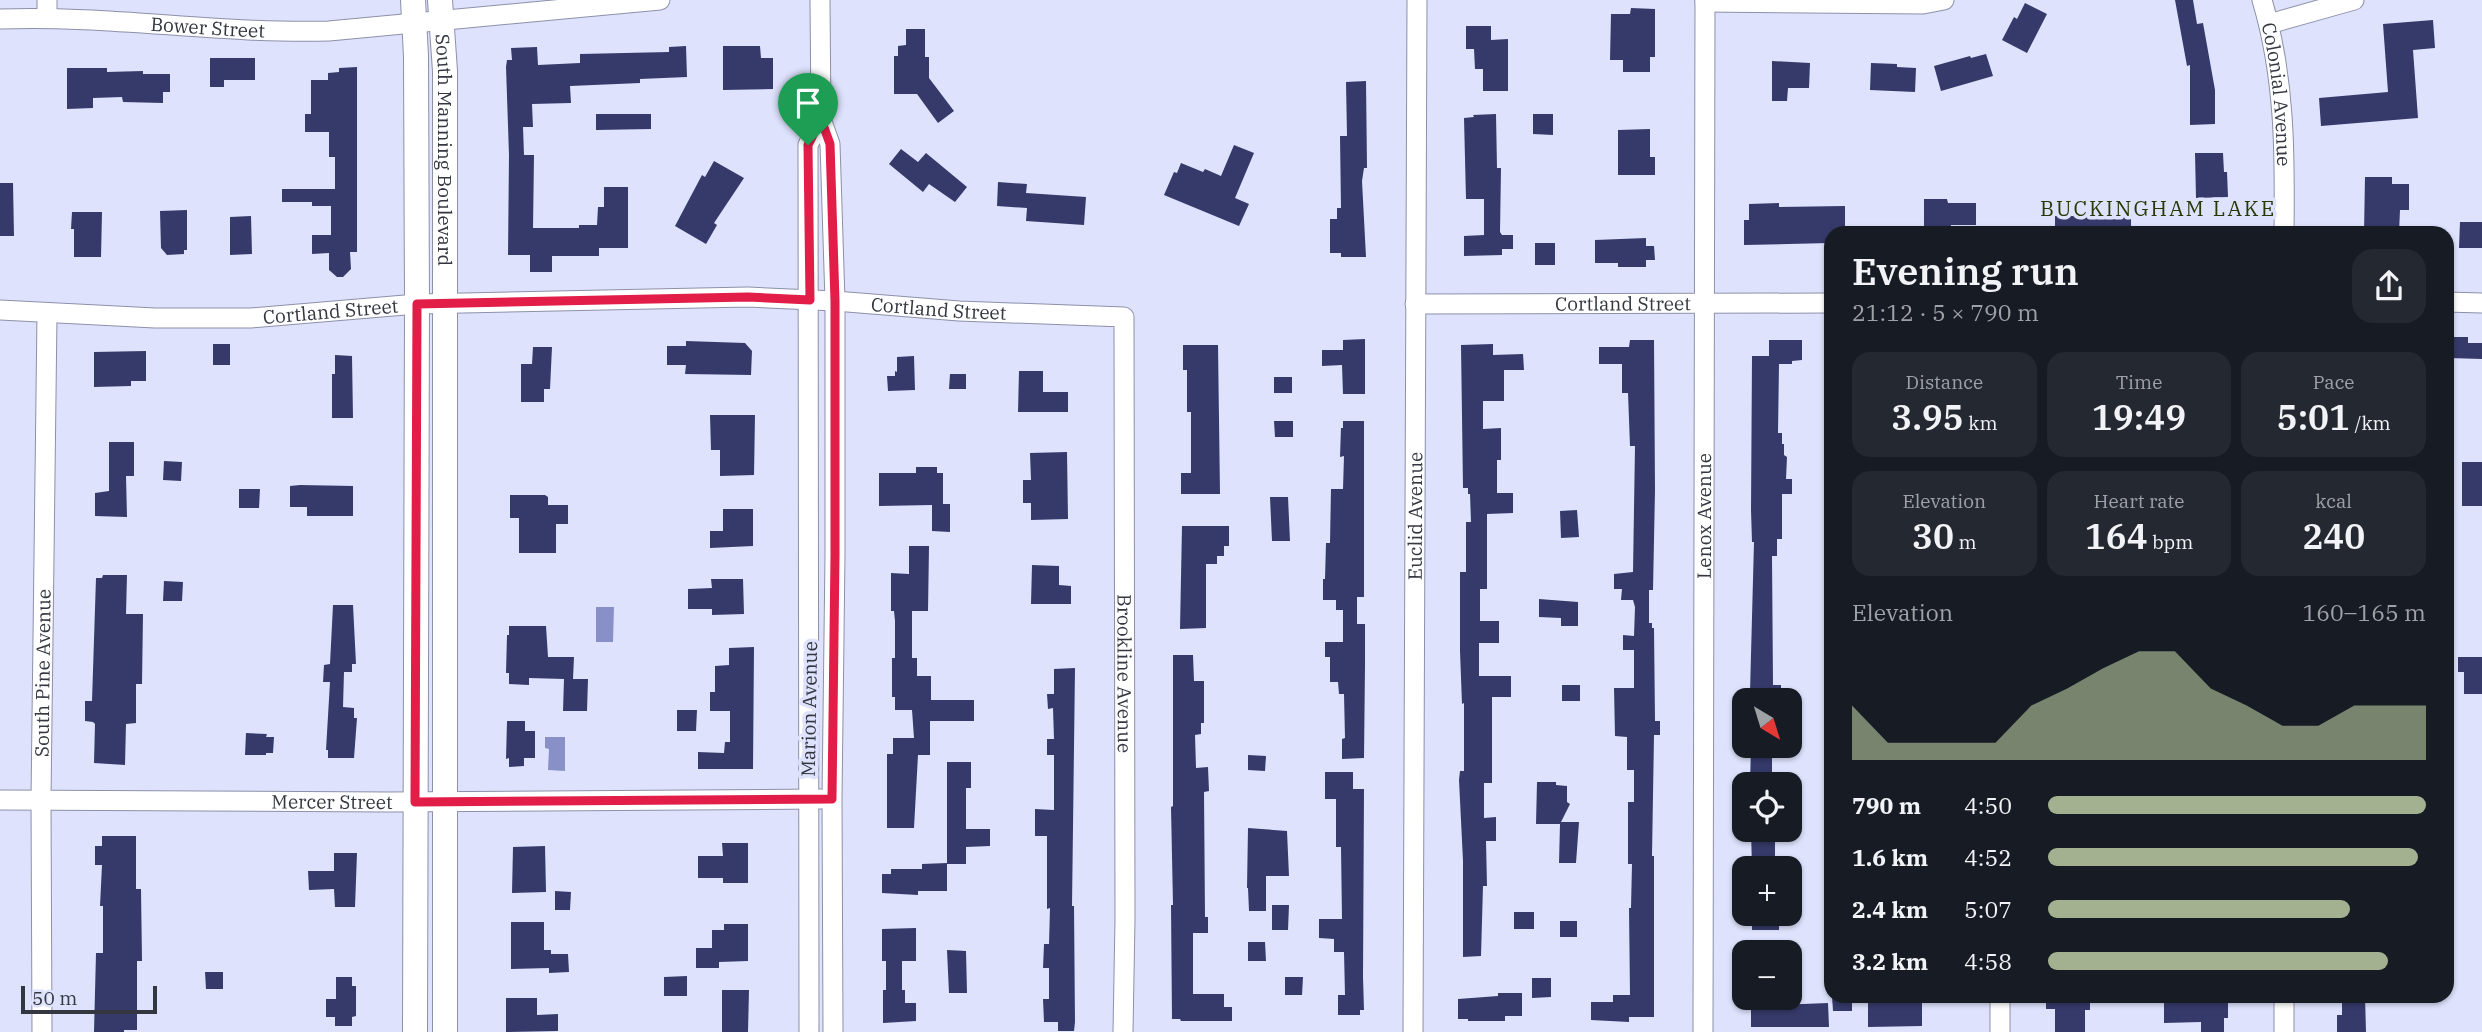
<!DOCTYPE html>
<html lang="en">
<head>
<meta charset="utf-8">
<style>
  body { margin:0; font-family:"IBM Plex Serif",serif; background:#242831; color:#f1f3f6; height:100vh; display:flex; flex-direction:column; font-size:26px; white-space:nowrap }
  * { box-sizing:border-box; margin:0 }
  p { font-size:23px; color:#9ea1a6 }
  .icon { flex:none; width:38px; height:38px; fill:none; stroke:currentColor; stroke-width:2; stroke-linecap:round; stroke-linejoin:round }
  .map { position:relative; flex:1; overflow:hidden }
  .details { position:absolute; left:1824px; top:226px; width:630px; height:777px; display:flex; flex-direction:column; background:#171b24; border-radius:21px; box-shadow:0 2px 5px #0004 }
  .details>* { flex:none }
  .needle { width:46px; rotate:142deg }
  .buttons { position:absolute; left:1732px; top:688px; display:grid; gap:14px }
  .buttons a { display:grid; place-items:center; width:70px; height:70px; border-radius:14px; background:#171b24; box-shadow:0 2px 5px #0004; font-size:35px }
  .scale { position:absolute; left:21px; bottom:18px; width:136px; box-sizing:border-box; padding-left:7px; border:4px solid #343640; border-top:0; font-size:19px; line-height:24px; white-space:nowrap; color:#343640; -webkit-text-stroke:5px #dee2fc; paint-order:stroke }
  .pin { position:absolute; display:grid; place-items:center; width:60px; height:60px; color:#fff; margin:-72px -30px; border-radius:50% 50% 50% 0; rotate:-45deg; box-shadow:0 0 7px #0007 }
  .pin .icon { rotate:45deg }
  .round { display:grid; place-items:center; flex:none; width:74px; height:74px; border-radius:21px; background:#242831 }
  .summary { display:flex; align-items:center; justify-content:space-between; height:119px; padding:0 28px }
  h1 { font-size:38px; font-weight:600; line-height:52px }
  .stats { display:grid; grid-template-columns:repeat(3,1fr); gap:10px; height:119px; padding:7px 28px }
  .stats div { display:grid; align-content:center; border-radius:18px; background:#242831; text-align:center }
  .stats b { font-size:35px; font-weight:600 }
  .stats small { font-size:19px; font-weight:400 }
  .stats p { font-size:19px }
  .chart { height:196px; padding:14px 28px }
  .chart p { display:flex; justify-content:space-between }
  .chart svg { width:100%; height:126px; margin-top:7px; fill:#a3b190; opacity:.7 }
  ul { padding:0 28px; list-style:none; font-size:23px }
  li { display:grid; grid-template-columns:112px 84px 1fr; align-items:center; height:52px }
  li i { height:18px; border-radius:9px; background:#a3b190 }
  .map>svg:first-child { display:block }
  .water { fill:#8990c7 }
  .building { fill:#363a6a }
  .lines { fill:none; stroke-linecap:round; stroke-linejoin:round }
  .minor-casing { stroke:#8d90a9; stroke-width:21 }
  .tertiary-casing { stroke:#8d90a9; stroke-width:26 }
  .minor { stroke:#fff; stroke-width:19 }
  .tertiary { stroke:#fff; stroke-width:24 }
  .route-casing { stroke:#fff; stroke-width:14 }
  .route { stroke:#e11d48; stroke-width:9 }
  .labels { text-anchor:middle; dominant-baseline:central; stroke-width:7; stroke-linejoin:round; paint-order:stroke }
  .street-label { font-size:19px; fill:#343640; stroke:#dee2fc }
  .neighbourhood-label { font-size:21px; letter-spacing:2px; fill:#263a04; stroke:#dee2fc }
</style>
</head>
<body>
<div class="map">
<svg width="2482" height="1032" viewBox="0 0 2482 1032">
  <rect width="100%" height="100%" fill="#dee2fc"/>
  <!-- water -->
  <g class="water">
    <path d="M596,607h18l-1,35h-17z"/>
    <path d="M545,737h20v34l-17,-1 1,-21 -4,-1z"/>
  </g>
  <!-- building -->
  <g class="building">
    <path d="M2175,0h18l4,24 6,-1 12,67v34l-25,1v-60l-3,1z"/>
    <path d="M2025,3l22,11 -20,39 -25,-13 12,-23 3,2z"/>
    <path d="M1631,8l24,1v48h-5v15h-27v-12h-13l1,-46h19z"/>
    <path d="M2433,20l2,28 -22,2 5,68 -97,8 -2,-28 69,-6 -5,-68z"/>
    <path d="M1466,26h25v14l17,-1v52h-25v-22h-8l-1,-20h-8z"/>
    <path d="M906,29h19v28h4v21l25,33 -16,12 -21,-29h-23v-38h4v-10l8,-1z"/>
    <path d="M686,46l1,31 -47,2v4l-70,3 1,17 -39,1 1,23h-10l1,28h10l-1,73h46v-3h18l1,-18h6v-20h24v61h-29v8h-47v16h-22v-17h-22l1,-100 -3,-88 1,-7h5l-1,-12 26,-1 1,18 42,-2v-9l89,-2v-5z"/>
    <path d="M723,46h37l1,12h12v31l-50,1z"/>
    <path d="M1986,54l7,22 -52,15 -7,-25 36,-10 1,2z"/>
    <path d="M210,58h45v22h-31v7h-14z"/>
    <path d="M1772,61l38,2 -1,25h-21l-1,13h-15z"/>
    <path d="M1871,63l26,1v3l19,1 -1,24 -45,-2z"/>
    <path d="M357,67v185h-7l1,17 -8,8h-6l-8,-7v-17l-17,1v-19h19v-29h-19v-4h-30v-13h53v-32h-6v-25h-24v-18h6v-34h17v-7l11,-1v-4z"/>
    <path d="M67,68h40v4l36,-1v3h27v18h-7v11l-40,-1 -1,-5 -29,1v10l-26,1z"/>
    <path d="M1366,81l1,87h-3l-2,13 4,76h-25v-4h-11v-34h7v-11h4l-1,-72h7l-1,-54z"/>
    <path d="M596,114h55v15l-55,1z"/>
    <path d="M1496,114l1,54h4l-1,64 2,3h11v14h-11v6l-38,1v-20l20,-1v-36h-18l-2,-81 10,-1 -1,-2z"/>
    <path d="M1533,114h20v21l-20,-1z"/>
    <path d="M1650,129v28h5v18h-37v-45z"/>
    <path d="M1234,145l20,8 -19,45 14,6 -10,22 -75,-31 10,-23 3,1 4,-10 22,9 2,-3 16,7z"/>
    <path d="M901,149l17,13 8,-9 41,34 -12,15 -26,-18 -6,8 -34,-28z"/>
    <path d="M2195,153h28l1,19h3l1,25 -32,1z"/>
    <path d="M714,161l30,17 -30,45 3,2 -11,19 -31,-18 27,-51 3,2z"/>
    <path d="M2365,177h27v7h17v26h-9l-1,23h-35z"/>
    <path d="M998,182l29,2 -1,9 60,4 -2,28 -58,-4 1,-13 -30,-2z"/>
    <path d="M0,183h13l1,53h-14z"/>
    <path d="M1924,199h23l1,4h28v22h-25l-1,8h-26z"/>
    <path d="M1779,203v4l66,-1v27h-15v10l-86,2v-25h5v-16z"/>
    <path d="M187,210v40h-3v4l-17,1 -6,-7 -1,-37z"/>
    <path d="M72,212h30l-1,45h-27v-28h-3z"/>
    <path d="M251,216l1,38 -22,1v-38z"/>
    <rect x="2055" y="216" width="76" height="17"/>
    <path d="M2460,222h22v26h-23z"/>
    <path d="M1646,238v8h8l1,14h-9v7h-28v-4h-23v-23z"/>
    <rect x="1535" y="243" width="20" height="22"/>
    <path d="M2449,337h19v6h14v16l-33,-1z"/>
    <path d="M1365,339v55h-22l-1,-29 -20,1v-16h21v-10z"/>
    <path d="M1630,340h24l1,150 -2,100h-4v33h3v5h2l1,93h5v14h-6l-2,121h2v161h-25v5l-38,-2v-18h22v-7h17l-1,-87h2l1,-44h-4v-62h6v-32h-7v-33l-12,-1 -1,-48h20v-38h-11v-15l11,1 1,-29 -2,-7h-12l1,-11h-8v-15l19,-2 2,-126h-5l-2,-53h-6v-29h-23v-17h30z"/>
    <path d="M1769,340h33v20l-10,1v3h-13l-1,69h4v11h2v11l3,2 -1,22h6v15h-10v45h-5v17h-5l1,129h8v15h-27v-8h-4l4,-150h-2l-1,-32 1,-154h17z"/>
    <path d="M686,341l59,2 7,8 -1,24 -66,-1 1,-9h-19v-19h19z"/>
    <rect x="213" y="344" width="17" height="21"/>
    <path d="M1493,344v11l30,-1 1,16h-20v31h-21v28l18,-1v32h-4v33h16v20l-26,1v75h-7v32h19v22h-20v33h32v21h-19v86h-8v35l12,-1v24h-10l1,45h-4l-2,70 -18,1v-96l-4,-81 1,-9h4v-68l-2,1 -2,-53v-79h6v-50h5l-1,-28h-2v-6h-5l-2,-143z"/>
    <path d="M1183,345h35l2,149h-39v-21h10v-61h-4v-42h-4z"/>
    <path d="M533,347h19l-2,42h-6v13h-23v-38h11z"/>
    <path d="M146,351v30h-15v5l-37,1v-35z"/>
    <path d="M335,355l17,1 1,62h-21v-44h3z"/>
    <path d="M914,356l1,34 -27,1 -1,-15h8v-5l2,1v-15z"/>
    <path d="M1019,371h24v21h25v20h-50z"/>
    <path d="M950,374h16v15h-17z"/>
    <rect x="1274" y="377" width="18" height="16"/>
    <path d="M710,415h45l-1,60 -34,1v-26h-9z"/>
    <path d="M1274,421h19v16h-18z"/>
    <path d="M1343,421h21v176h-7v27h8v41l-1,93 -22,1v-20l3,-1 -1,-44h-5l-1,-12h-8v-25h-5v-15h18v-32h-7v-10h-13v-21h2l1,-36h4l1,-54h12l1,-33 -4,1 1,-29h2z"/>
    <path d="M109,442h25v34h-8l1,41 -32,-1v-23l14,-2z"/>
    <path d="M1067,452l1,67 -37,1v-17h-8v-23h8l-1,-27z"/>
    <path d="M164,461l18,1 -1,19 -18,-1z"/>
    <rect x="2462" y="462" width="20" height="44"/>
    <path d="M916,467h21v6h6v31h7v28l-18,-1v-26l-53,1v-33h37z"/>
    <path d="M300,485l53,1v30h-46v-9h-17v-21z"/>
    <path d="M239,489h21l-1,19h-20z"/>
    <path d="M510,495h35l3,2v8h20v19h-12v29h-37v-35h-9z"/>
    <path d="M1270,497h18l2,44h-18z"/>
    <path d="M723,509h30v37l-43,2v-17h13z"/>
    <path d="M1577,510l2,27 -18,1 -1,-27z"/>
    <path d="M1182,526h47v20h-5v10h-7v8h-11v64l-26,1z"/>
    <path d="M909,546h20l-1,65h-16v47h5v18h14v24h43v21h-44v34h-12l-4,73h-27v-74h6v-16h21l-2,-28h-17v-13h-3v-39h3v-37l-1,-10h-3v-38l18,1z"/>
    <path d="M1032,565l27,1v19l12,1v18h-40z"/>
    <path d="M103,575h24l-1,39h17l-1,70h-6v39l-10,1 -1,41 -31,-2 1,-39 -2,-2 -8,-1v-20h7l4,-123h6z"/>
    <path d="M711,579h32l1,35 -32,1v-6h-24v-20l24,-1z"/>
    <path d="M164,581l19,1 -1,19h-19z"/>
    <path d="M1539,599l39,3v24h-17v-8l-22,-1z"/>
    <path d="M333,605h20l3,59h-4v8h-8l-1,35 11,1v10h3l-3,40h-26v-8h-2l4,-68h-7l1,-17 6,-1z"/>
    <path d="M509,626h37l2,31h26l-1,22h15l-1,32h-24l1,-32 -35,-1v7l-20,-1v-11h-3l1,-38h2z"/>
    <path d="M754,647l-1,122h-55v-17l26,1 1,-11h5v-31h-20v-19h5v-26l14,-1v-17z"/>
    <path d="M1173,655h20l1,26h10v42h-3v11l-6,1 1,33 12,-1 1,24 -5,1 1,125h3v16h-15v61h31v13h8v14h-51l-1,-2h-8l-1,-114h2l-2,-98 2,-1z"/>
    <path d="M2458,657h24v37h-18v-22h-6z"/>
    <path d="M1075,668l-3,238h2l1,116 -1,9h-16v-9h-14l-1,-23h6v-31h-6l1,-24h5l1,-36 -3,1v-73h-12v-27l19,1v-55h-7v-16h7l-1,-31 -5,1 -1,-15h7v-25z"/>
    <rect x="1562" y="685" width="18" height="16"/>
    <path d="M677,710h20l-1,21h-19z"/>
    <path d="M507,721h18v10h10v27h-11v8l-15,1v-9l-3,1z"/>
    <path d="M246,733l21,1 -1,3h8l-1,16h-7v2h-21z"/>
    <path d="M1751,746h21v38h-22z"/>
    <path d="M1248,755l18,1 -1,15 -17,-1z"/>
    <path d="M947,762h24v26h-5v41h24v17l-24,1v17h-19v27h-29v4l-36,-2v-19h9v-5h31v-5l25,-1z"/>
    <path d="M1325,772h28v17h11l-1,188 1,33h-4v5h-22v-20h7l-1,-43h-10v-13l-15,-1v-19h23l-1,-72h-5v-48h-11z"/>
    <path d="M1537,782h19v3l11,1v16l3,2 -9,18h18l-3,41h-17l1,-39h-24z"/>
    <path d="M1248,828l39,3 2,45h-23v35h-17l-1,-23h-1z"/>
    <path d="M1751,830h24v38h-23z"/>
    <path d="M102,836h34v53h5l1,72h-5v69h-13v2h-30l2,-79h7v-47h-3l2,-41h-7v-19h7z"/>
    <path d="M722,843h26v40h-25v-5h-25v-22h25z"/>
    <path d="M545,846l1,46 -34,1 1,-46z"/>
    <path d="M334,853h23l-2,54h-20l-1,-18 -25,1 -1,-19h26z"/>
    <path d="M555,891l16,1 -1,18h-15z"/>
    <path d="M1272,905h17l-1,25h-16z"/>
    <rect x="1514" y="912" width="20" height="17"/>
    <rect x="1752" y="914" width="27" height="16"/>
    <rect x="1560" y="921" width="17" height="16"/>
    <path d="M511,922h33v28h7v4h17l1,18 -20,1v-5l-38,1z"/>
    <path d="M724,924h24v37l-29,1v6h-23v-20h16v-18h12z"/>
    <path d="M916,928v33h-14v29h3v13h11v18l-33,2v-33h3v-29h-4v-32z"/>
    <path d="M1248,942h17l1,19h-18z"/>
    <path d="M947,950l19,1 1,42h-18z"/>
    <path d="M205,972h18v17h-17z"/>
    <path d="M687,976v20h-23v-19z"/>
    <path d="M336,977h16v9h4v30l-4,1v9h-17v-9h-9v-18h10z"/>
    <path d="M1285,977h18l-1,18h-17z"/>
    <path d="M1532,978h19v19l-19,1z"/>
    <path d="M722,990h27l-1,42h-26z"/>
    <path d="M1498,993h24v23h-17v5h-37v-2h-10v-20l40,-3z"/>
    <path d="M1832,996h20v15h-19z"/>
    <path d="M1896,996h26v30l-54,1v-24l28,-1z"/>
    <path d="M2046,996h44v14h-5v22h-30v-23h-9z"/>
    <path d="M2342,996h23l1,36h-29v-17h5z"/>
    <path d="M506,998h31v17l21,-1v17l-52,1z"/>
    <path d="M2228,1001v17h-4v14h-23v-10l-37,1v-21z"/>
    <path d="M1828,1003l1,24h-78v-21z"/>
  </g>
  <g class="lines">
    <defs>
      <g id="minor">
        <path d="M820,0l1,119 9,25 5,157v254l-3,244 1,233"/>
        <path id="s1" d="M2262,0c23,77 23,153 22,233"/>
        <path d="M1705,2l218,2 21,-4"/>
        <path d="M47,18v-18"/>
        <path id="s2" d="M0,19c110,-4 219,15 329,12l331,-31"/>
        <path d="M2269,24l85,-24"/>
        <path d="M2446,302l36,1"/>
        <path id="s3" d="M1415,304l415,-1"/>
        <path id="s4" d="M0,310l155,8h96l166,-14 331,-7 87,4 124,10 165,6 1,602 -2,113"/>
        <path id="s5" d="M0,800l389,2 432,-3"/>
        <path d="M2000,996v36"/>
        <path d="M2284,996v36"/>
        <path id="s6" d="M42,1032l-1,-232 6,-486"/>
        <path d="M809,1032l-1,-887 13,-26"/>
        <path id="s7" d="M1413,1032l4,-1032"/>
        <path id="s8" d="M1703,1032l2,-1032"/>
      </g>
      <g id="tertiary">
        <path d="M413,0l3,56 1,248 -2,728"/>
        <path id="s9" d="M440,0l5,71v961"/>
      </g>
    </defs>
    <!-- minor casing -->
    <use href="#minor" class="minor-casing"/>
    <!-- tertiary casing -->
    <use href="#tertiary" class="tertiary-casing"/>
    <!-- minor -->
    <use href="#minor" class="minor"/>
    <!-- tertiary -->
    <use href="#tertiary" class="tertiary"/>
  </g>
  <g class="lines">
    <defs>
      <path id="route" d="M821,119l9,25 5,157v254l-3,244 -417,3 2,-498 331,-7 62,3 -2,-155z"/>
    </defs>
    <!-- route casing -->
    <use href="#route" class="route-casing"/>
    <!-- route -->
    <use href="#route" class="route"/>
  </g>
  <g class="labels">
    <!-- street labels -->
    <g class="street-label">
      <text stroke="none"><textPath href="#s2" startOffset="208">Bower Street</textPath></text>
      <text stroke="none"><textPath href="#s1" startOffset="96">Colonial Avenue</textPath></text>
      <text stroke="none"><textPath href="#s9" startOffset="150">South Manning Boulevard</textPath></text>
      <text stroke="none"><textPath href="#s3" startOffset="208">Cortland Street</textPath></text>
      <text stroke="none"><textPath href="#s4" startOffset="940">Cortland Street</textPath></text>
      <text stroke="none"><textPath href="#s4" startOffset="331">Cortland Street</textPath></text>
      <text stroke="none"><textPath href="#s7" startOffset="516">Euclid Avenue</textPath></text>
      <text stroke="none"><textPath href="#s8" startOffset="516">Lenox Avenue</textPath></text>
      <text stroke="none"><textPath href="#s6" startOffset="359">South Pine Avenue</textPath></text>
      <text stroke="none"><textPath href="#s4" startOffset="1482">Brookline Avenue</textPath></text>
      <text transform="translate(809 709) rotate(-89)">Marion Avenue</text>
      <text stroke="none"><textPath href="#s5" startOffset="332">Mercer Street</textPath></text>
    </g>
    <!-- neighbourhood labels -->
    <g class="neighbourhood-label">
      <text x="2158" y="208">BUCKINGHAM LAKE</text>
    </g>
  </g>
</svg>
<div class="buttons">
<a><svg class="needle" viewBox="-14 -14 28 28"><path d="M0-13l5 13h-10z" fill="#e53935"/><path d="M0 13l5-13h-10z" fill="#9ea1a6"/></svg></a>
<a><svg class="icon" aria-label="locate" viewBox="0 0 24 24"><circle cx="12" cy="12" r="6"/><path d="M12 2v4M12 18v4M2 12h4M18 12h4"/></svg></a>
<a>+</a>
<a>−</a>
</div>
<div class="scale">50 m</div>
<div class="pin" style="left:808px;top:145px;background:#1e9e55"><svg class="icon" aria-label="arrive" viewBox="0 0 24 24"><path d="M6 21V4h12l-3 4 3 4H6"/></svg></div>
<section class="details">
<div class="summary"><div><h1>Evening run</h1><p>21:12 · 5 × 790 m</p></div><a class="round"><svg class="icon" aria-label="share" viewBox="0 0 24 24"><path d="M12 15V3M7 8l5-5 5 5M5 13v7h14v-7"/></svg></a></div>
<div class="stats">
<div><p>Distance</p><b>3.95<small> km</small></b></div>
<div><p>Time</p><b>19:49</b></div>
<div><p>Pace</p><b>5:01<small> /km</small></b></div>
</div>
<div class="stats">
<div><p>Elevation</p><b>30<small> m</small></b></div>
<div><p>Heart rate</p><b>164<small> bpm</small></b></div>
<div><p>kcal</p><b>240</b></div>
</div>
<div class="chart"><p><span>Elevation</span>160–165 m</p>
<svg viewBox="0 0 160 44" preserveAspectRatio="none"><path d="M0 44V25L10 38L20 38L30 38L40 38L50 25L60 19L70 12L80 6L90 6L100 19L110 25L120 32L130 32L140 25L150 25L160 25V44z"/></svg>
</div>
<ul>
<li><b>790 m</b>4:50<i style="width:100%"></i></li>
<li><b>1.6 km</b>4:52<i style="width:98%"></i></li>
<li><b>2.4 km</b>5:07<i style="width:80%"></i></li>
<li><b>3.2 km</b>4:58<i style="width:90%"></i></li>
</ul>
</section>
</div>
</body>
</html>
